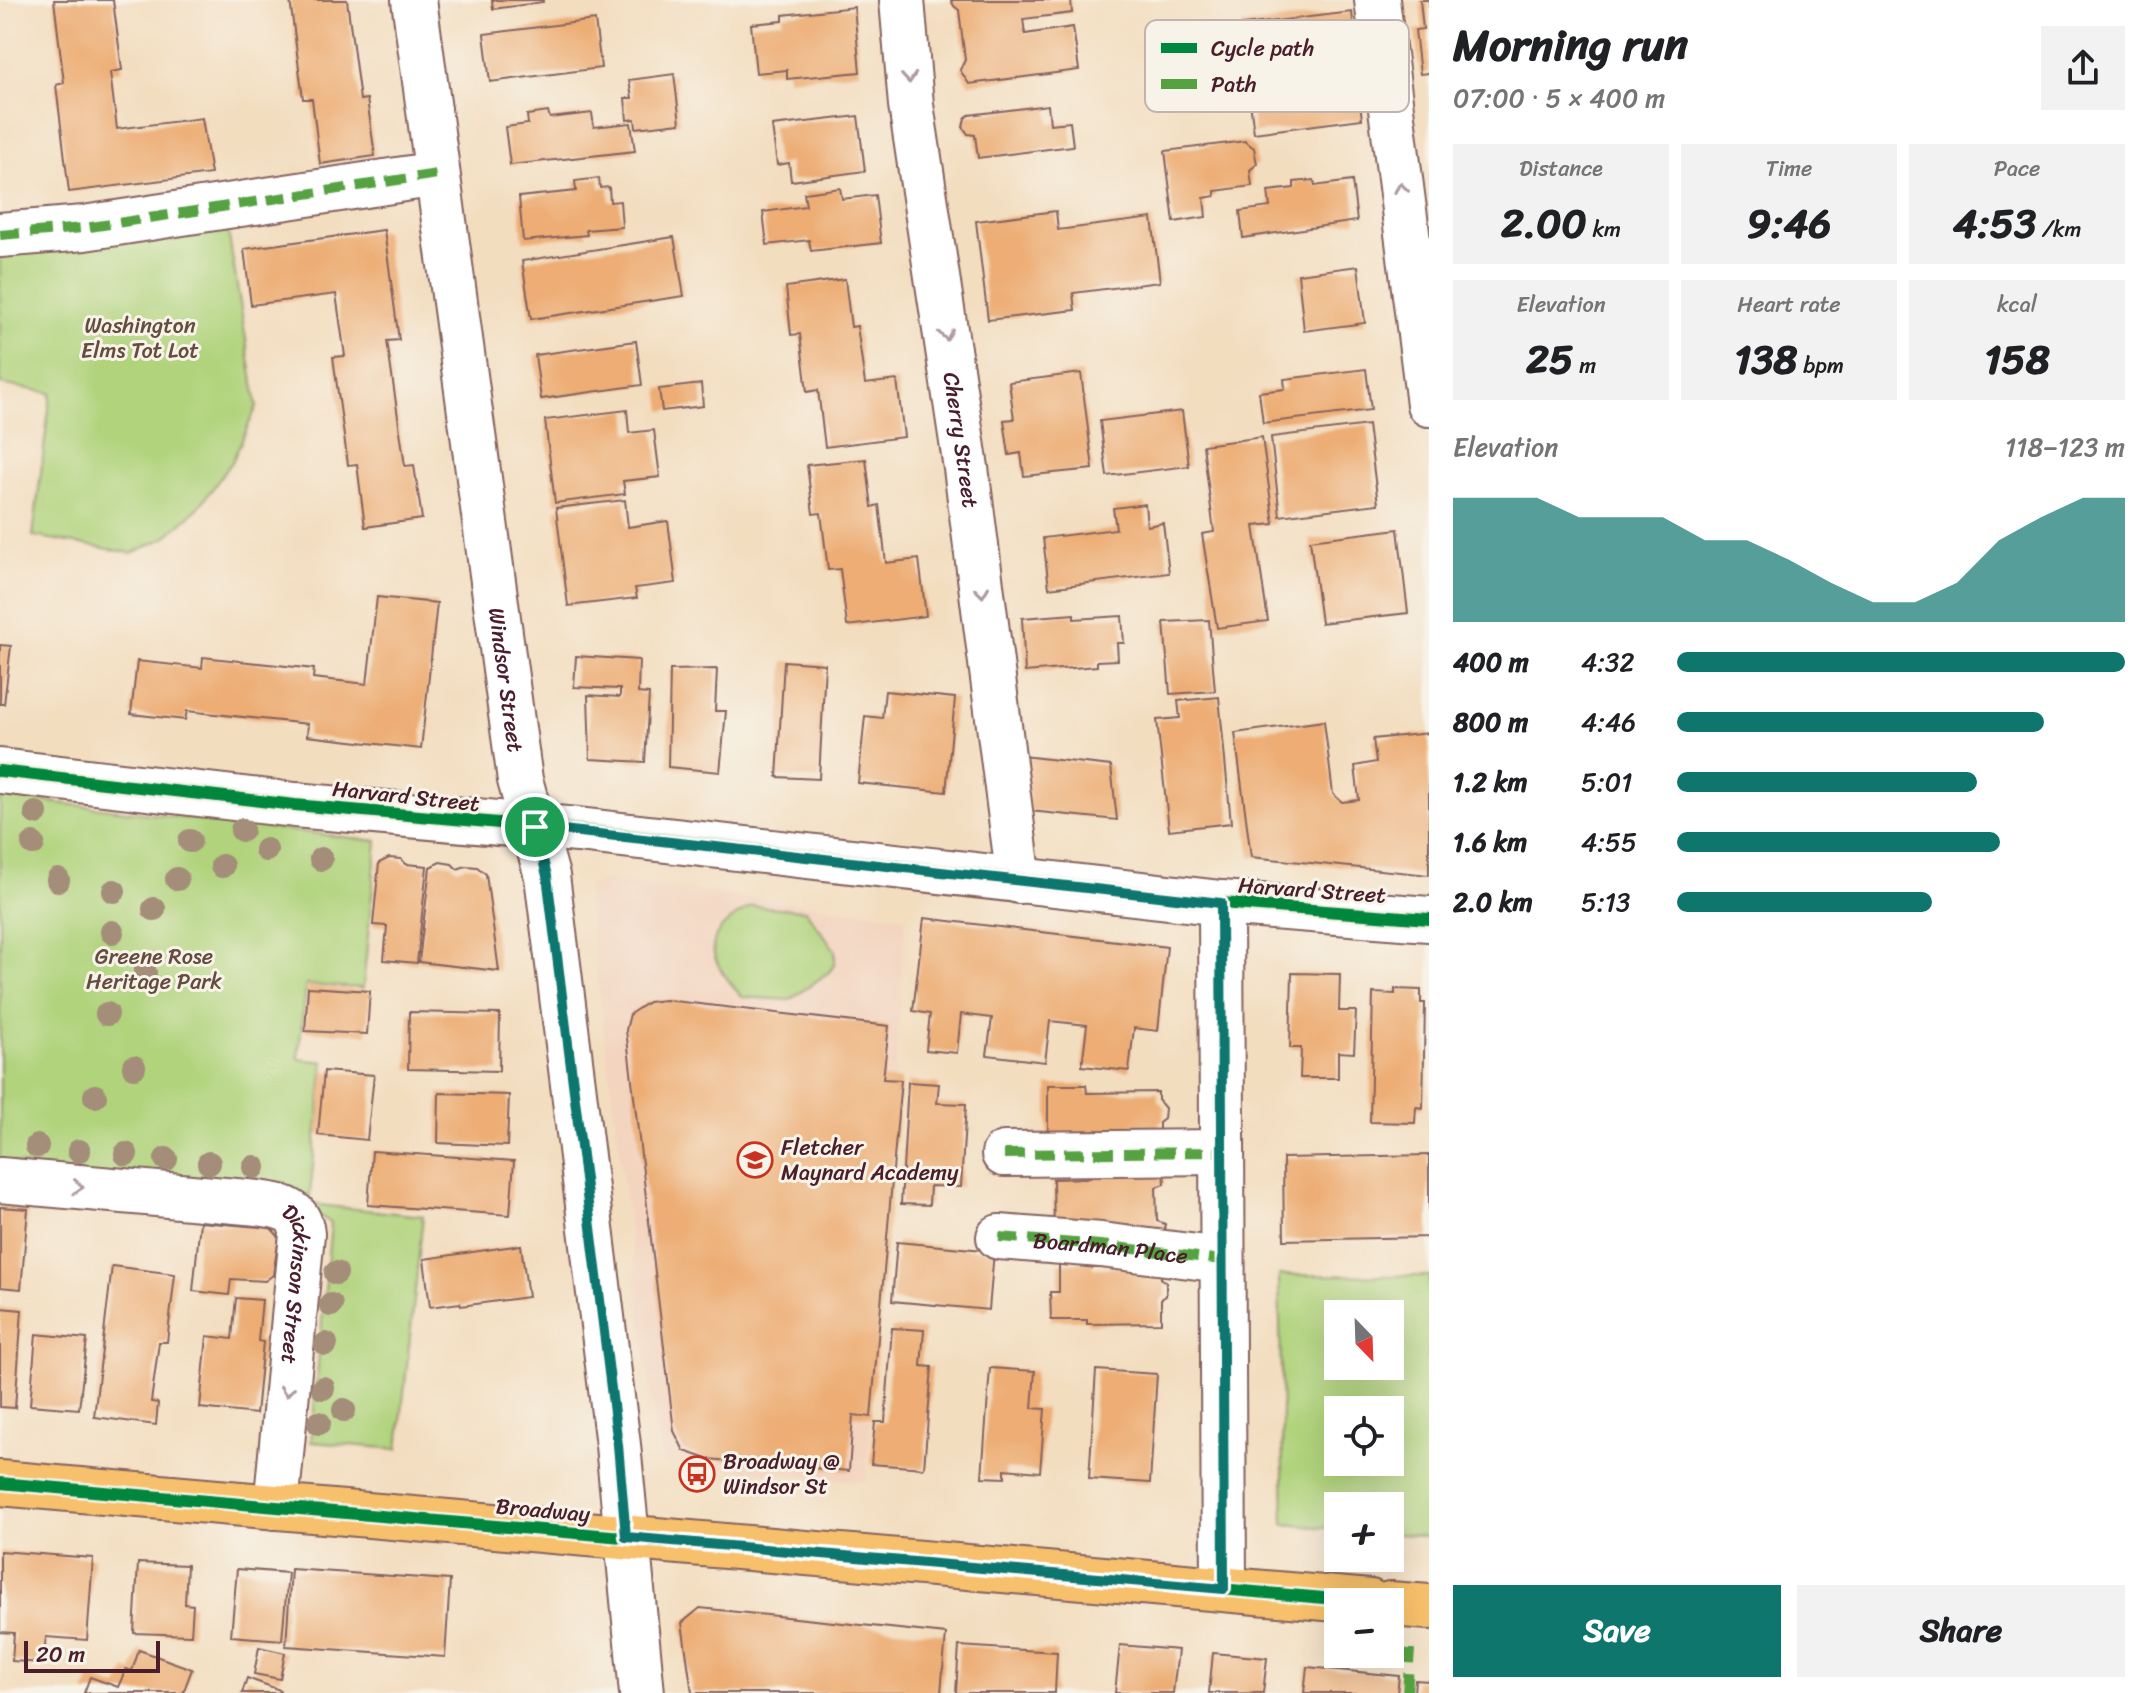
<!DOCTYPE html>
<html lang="en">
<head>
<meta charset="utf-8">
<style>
  body { margin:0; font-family:Sriracha,sans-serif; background:#f2f2f2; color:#202124; height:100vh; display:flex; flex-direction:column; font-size:30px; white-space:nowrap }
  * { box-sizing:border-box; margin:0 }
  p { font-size:26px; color:#757577 }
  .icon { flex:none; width:44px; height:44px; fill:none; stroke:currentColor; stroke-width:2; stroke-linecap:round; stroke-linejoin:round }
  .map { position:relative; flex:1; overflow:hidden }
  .details { display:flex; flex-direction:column; background:#fff; width:720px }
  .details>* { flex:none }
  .needle { width:52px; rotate:157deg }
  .buttons { position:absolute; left:1324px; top:1300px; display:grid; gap:16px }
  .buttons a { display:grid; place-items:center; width:80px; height:80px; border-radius:0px; background:#fff; box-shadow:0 8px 32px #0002; font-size:40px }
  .scale { position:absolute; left:24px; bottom:20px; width:136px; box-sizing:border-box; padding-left:8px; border:4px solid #4a1f2b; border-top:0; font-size:22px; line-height:28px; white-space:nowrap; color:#4a1f2b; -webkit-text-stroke:6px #f7f3e8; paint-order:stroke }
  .pin { position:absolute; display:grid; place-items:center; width:68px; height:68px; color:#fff; margin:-34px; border:4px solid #fff; border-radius:50%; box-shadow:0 2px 8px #0007 }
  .round { display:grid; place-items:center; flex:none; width:84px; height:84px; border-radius:0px; background:#f2f2f2 }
  .head { display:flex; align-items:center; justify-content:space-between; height:136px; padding:0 24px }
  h1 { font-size:44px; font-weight:700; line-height:60px }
  .stats { display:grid; grid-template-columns:repeat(3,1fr); gap:12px; height:136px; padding:8px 24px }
  .stats div { display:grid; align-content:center; border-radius:0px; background:#f2f2f2; text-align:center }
  .stats b { font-size:40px; font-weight:700 }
  .stats small { font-size:22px; font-weight:400 }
  .stats p { font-size:22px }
  .chart { height:224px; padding:16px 24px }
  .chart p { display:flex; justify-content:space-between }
  .chart svg { width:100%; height:144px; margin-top:8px; fill:#0f766e; opacity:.7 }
  .action { display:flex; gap:16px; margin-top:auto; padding:16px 24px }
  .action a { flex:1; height:92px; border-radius:0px; background:#0f766e; color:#fff; font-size:32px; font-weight:700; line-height:92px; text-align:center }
  .action a+a { background:#f2f2f2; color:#202124 }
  ul { padding:0 24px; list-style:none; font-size:26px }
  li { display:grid; grid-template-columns:128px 96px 1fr; align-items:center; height:60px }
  li i { height:20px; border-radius:10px; background:#0f766e }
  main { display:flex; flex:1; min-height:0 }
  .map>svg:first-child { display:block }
  .built { fill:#f3d4bf }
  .green { fill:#b0d37c; stroke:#7d7954; stroke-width:2; fill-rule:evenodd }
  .building { fill:#edad75 }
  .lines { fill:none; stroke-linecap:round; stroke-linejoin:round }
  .minor-casing { stroke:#85625f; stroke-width:48 }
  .major-casing { stroke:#85625f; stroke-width:48 }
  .minor { stroke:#fff; stroke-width:44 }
  .major { stroke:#f7c06c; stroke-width:44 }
  .quiet { stroke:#56a243; stroke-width:10; stroke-dasharray:20 10; stroke-linecap:butt }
  .cycleway-casing { stroke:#f7f3e8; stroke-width:17 }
  .cycleway { stroke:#00873e; stroke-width:12 }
  .tree { fill:#a48d79 }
  .oneway { stroke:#ae9aa0 }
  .route-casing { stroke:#fff; stroke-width:16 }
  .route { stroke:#0f766e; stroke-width:10 }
  .labels { text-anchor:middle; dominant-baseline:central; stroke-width:6; stroke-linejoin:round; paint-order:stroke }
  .park-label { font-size:22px; fill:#644c3f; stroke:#f7f3e8 }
  .street-label { font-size:22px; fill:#4a1f2b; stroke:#f7f3e8 }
  .poi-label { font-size:22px; fill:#4a1f2b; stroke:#f7f3e8; text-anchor:start }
  .key { fill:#f7f3e8; stroke:#c3b3af; stroke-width:2 }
  .key-label { font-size:22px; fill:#4a1f2b }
</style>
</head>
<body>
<main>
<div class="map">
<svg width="1429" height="1693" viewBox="0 0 1429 1693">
  <rect width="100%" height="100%" fill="#f7f3e8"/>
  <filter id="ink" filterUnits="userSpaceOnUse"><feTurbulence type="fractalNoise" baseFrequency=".0125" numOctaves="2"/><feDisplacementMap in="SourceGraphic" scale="16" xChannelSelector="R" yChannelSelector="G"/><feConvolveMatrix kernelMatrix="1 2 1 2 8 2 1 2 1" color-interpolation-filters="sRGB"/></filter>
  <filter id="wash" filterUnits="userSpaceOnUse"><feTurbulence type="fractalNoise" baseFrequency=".006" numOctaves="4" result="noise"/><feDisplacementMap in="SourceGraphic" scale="32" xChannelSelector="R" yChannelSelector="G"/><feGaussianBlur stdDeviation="1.8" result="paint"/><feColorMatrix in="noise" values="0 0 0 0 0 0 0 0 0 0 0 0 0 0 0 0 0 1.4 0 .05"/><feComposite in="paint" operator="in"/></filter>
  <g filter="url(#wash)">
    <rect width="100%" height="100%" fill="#f3ddbf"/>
    <!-- built -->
    <path class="built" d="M606,880l300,37 -40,565 -203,-19 -11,-59 -65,-504v-11l8,-7z"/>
    <!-- green -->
    <g class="green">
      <path d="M226,219l31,187 -25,56 -34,46 -33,30 -33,15 -99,-17 18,-143 -51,-9v-138z"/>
      <path d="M0,796l377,45 -14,147 -57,-3 -8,74 26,3 -15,142 114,12 -25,233 -87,-7 20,-219 -13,-8 -318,-54z"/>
      <path d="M752,906l53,4 30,40v13l-5,8 -40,29 -48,-3c-37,-43 -43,-61 10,-91z"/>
      <path d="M1279,1275l150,1v261l-39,-4v-27h-52v23l-54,-5zM1338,1314h52v52h-52zM1338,1410h52v52h-52z"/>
    </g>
    <g id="blocks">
      <!-- building -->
      <g class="building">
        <path d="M54,0h59l9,70 -12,2 7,57 85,-11 9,56 -142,18 -13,-107 8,-2z"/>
        <path d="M290,0h57l13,100 7,-1 8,57 -55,8 -8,-65h-9z"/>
        <path d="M492,0h51v2l-50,7z"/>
        <path d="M951,0h120l1,13 -49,6 2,15 48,-7 6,43 -110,14 -9,-14 5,-10 -6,-50 -5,-4z"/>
        <path d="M1420,0h9v73l-9,1 -5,-44 8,-1z"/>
        <path d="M854,7l6,65 -73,7v-9l-31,3 -5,-49 32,-3v-6z"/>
        <path d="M1352,12l6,52 -109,13 -7,-52z"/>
        <path d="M595,20l6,48 -111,14 -6,-48z"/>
        <path d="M1356,73l6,46 -108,14 -6,-47z"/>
        <path d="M674,74l6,49 -44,5 -1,-9 -8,1 -2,-22h7l-3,-18z"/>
        <path d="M1048,105l2,19 20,-2 3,24 -95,12 -3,-23 -7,-1 -5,-7 2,-9 4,-3z"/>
        <path d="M548,112l2,6 42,-5 2,14 37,-4 4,28 -125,14 -5,-38 23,-3 -1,-9z"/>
        <path d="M858,116l7,55 -74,10 -2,-18 -12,2 -5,-39z"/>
        <path d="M1245,141l9,7 3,16 -7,6 2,16 -37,5v5l-11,2 2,19 -32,5 -9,-71z"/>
        <path d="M599,178l1,10 9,-1 1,15 10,-1 2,26 -36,3 1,5 -64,6 -4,-44 57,-6 -1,-10z"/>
        <path d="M1314,180l1,6 37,-5 5,40 -114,17 -3,-27 30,-4 -2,-16 26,-3v-6z"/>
        <path d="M840,188l2,11 33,-4 6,48 -70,8 -2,-11 -42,5 -4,-33 43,-6 -2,-13z"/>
        <path d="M1056,211l2,19 94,-12 8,64 -87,11 2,17 -87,10 -12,-99z"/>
        <path d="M384,230l15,110 -12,1 18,125 9,-1 8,54 -57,8 -8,-63 -9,1 -15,-108 12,-1 -9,-62 -85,11 -7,-56z"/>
        <path d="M674,237l10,59 -153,23 -9,-58z"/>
        <path d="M1358,266l7,57 -61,8 -6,-57z"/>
        <path d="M845,279l6,48 6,-1 8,58 32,-4 7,57 -79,10 -7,-57 -11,2 -7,-58 -9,1 -5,-48z"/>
        <path d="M636,341l6,44 -101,14 -6,-44z"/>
        <path d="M1366,369l5,41 -108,13 -4,-31 26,-3 -1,-10z"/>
        <path d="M1081,373l12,96 -69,7 -3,-23 -12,2 -5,-35 10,-1 -5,-37z"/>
        <path d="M701,384l2,22 -41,5 -3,-22z"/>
        <path d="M627,410l2,23 25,-3 6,47 -37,4 2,13 -70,9 -10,-83z"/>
        <path d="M1182,411l7,55 -82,10 -7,-55z"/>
        <path d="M1368,425l10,79 -98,12 -9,-79z"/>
        <path d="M1262,437l12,87 -20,2 14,95 -51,7 -15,-94 12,-2 -11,-87z"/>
        <path d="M866,459l6,48 7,-2 7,58 33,-4 7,57 -79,10 -7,-57 -12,1 -7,-57 -8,1 -6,-49z"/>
        <path d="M625,500l3,27 40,-6 8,62 -41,5 2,10 -69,8 -12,-98z"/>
        <path d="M1145,504l2,22 16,-3 6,50 -120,15 -6,-50 73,-9 -3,-21z"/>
        <path d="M1398,529l10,84 -87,10 -11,-83z"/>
        <path d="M377,597l60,6 -16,146 -114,-13 1,-12 -121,-13 -2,9 -54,-6 6,-53 65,7 1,-11 111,12 -1,9 54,6z"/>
        <path d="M1074,614v5l48,-3 2,27h-7l1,17 -21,1v5l-72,6 -3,-54z"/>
        <path d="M1209,620l6,71 -45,3 -6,-72z"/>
        <path d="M0,645l11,1 -7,58h-4z"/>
        <path d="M576,656l63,4 -1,33 11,1 -4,68 -55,-3 -2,-64 32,2v-8l-46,-2z"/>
        <path d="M784,661l41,3 -6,115 -42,-2z"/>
        <path d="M717,669l-2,42h11l-6,61 -52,-5 2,-97z"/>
        <path d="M885,691l70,7 -9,94 -88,-9 7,-67 17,2z"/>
        <path d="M1219,697l12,126 -62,7 -12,-110 23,-2 -2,-17z"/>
        <path d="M1324,721l9,73 9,8 17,-2 -4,-34 21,-4 -3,-23 56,-6v142l-178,-18 -16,-124z"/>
        <path d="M1022,756l89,10 6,54 -87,-9z"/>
        <path d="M389,858l12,1 5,5 21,2 -10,97 -33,-3 3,-34 -14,-1 6,-62z"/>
        <path d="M440,862l12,2 5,5 9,-3 11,1 9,7 13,97 -80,-9 11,-95z"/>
        <path d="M924,918l243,29 -9,84 -24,-3 -5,43 -47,-5 5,-41 -37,-4 -5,41 -58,-7 5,-37 -31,-4 -4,39 -31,-3 4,-36 -17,-3z"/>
        <path d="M1292,973l48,1 -1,37h17l-2,42 -16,-1v26h-38l1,-30h-11z"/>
        <path d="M308,987l62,4 -3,43 -62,-3z"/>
        <path d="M1395,989l26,1v13h4l-2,105 -7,-1 -1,16 -45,-1 3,-129 22,1z"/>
        <path d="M665,1000l224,26 -6,53 18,1 -30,337 -18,-2 -4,56 -141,-12 -24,-8 -10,-20 -48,-401 4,-16 18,-12z"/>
        <path d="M409,1012l91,2 -1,57 -91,-2z"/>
        <path d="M324,1071l50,4 -7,65 -49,-5z"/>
        <path d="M908,1082l31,2 -2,19 29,1 -5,83 -31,-1 -1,19 -28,-1z"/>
        <path d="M1048,1085h38l1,8 71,-1v8l7,8 -1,11 -5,4v20l-111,1z"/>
        <path d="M439,1093l70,2 -2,51 -69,-3z"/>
        <path d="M372,1151l142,10 -4,54 -142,-10z"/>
        <path d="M1429,1155v82l-145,3 -1,-82z"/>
        <path d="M1090,1164l74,5 1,15 -9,3 1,34 8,3v14l-111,-9 -1,-50 37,-1z"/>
        <path d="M0,1207l28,2 -7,80 -21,-2z"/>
        <path d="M200,1222l71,6 8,9 -6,38 -8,6 -34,-2 -2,16 -36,-4z"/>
        <path d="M897,1242l97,9 -5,59 -97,-9z"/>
        <path d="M521,1245l7,52 -67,9 -1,-3 -30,4 -6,-48z"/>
        <path d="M1093,1262v6l68,-1v12l5,3v14l-5,3v24l-74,1v-4h-36l-1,-28h9v-29z"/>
        <path d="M112,1266l63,8 -8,68h-8l-8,60 7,1 -2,22 -62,-8z"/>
        <path d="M236,1298l26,2 -4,41 5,1 -7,72 -56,-6 7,-72 25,3z"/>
        <path d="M0,1308l22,2 -7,98 -15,-1z"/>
        <path d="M892,1328l32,2 -3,36 11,1 -8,101 -53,-4 4,-42h10z"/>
        <path d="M36,1334l51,5 -8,70 -49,-4z"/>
        <path d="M990,1368l45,3 -3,37 13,1 -5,63 -35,-3v9l-23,-1z"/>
        <path d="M1096,1370l61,4 -7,109 -61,-4z"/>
        <path d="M0,1551l93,7 -6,82 -41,-3 -3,26 -31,-2 2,-28 -14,-1z"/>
        <path d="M138,1563l49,2 -2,39 8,1 -2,30 -57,-2z"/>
        <path d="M237,1569l51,4 -6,67 -51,-4z"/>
        <path d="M291,1569l159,11 -5,77 -159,-11z"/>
        <path d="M700,1608l246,26 -5,59h-249l-10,-70z"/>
        <path d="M1120,1645l58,5 -5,43h-58z"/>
        <path d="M959,1646l98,6 -2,41h-99z"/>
        <path d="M259,1647l26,6 -5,26 -26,-5z"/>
        <path d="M139,1650l53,19 -9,24h-99l6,-16 28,10 8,-18 6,2z"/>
        <path d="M1213,1653l54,5 -4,35h-54z"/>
        <path d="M1307,1667l92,9 -2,17h-93z"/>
        <path d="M247,1678l33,12 -1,3h-37z"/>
        <path d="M1415,1680l14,1v12h-15z"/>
      </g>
    </g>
  </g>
  <g filter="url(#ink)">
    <use href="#blocks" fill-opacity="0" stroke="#85625f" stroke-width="2"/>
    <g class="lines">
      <defs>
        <g id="minor">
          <path id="s1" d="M414,0l106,780 27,96 71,569 24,248"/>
          <path id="s2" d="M902,0l9,105 55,363 53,413"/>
          <path d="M1377,0l52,404"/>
          <path d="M0,235l84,-7 353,-54"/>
          <path d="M0,771l295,34 283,25 643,73 208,16"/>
          <path d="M1221,903l3,686"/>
          <path d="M1004,1154l218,-2"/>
          <path id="s3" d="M0,1180l258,23c22,3 42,5 44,31l-26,273"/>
          <path id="s4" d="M999,1237l102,8 121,15"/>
        </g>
        <g id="major">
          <path d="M0,1483l1370,119"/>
          <path d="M1390,1604l39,3"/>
        </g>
      </defs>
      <!-- minor casing -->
      <use href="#minor" class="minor-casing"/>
      <!-- major casing -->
      <use href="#major" class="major-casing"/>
      <!-- minor -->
      <use href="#minor" class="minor"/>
      <!-- major -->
      <use href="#major" class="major"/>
      <!-- quiet -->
      <g class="quiet">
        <path d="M0,235l84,-7 353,-54"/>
        <path d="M1004,1154l218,-2"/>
        <path d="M999,1237l102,8 121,15"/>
        <path d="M1407,1693l3,-44"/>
      </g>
      <defs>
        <g id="cycleway">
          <path d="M0,771l295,34 283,25 643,73 208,16"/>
          <path d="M0,1483l1370,119"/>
        </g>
      </defs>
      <!-- cycleway casing -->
      <use href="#cycleway" class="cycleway-casing"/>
      <!-- cycleway -->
      <use href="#cycleway" class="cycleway"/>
    </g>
    <!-- trees -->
    <g class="tree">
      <circle cx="36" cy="813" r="12"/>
      <circle cx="242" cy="830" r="12"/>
      <circle cx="190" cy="841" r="12"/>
      <circle cx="33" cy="844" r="12"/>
      <circle cx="266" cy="850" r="12"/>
      <circle cx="321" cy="859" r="12"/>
      <circle cx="222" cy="866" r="12"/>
      <circle cx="177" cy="879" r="12"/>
      <circle cx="58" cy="880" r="12"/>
      <circle cx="114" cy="891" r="12"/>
      <circle cx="154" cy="909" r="12"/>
      <circle cx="112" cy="932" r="12"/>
      <circle cx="145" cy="973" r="12"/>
      <circle cx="107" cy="1014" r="12"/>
      <circle cx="134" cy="1067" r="12"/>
      <circle cx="95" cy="1096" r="12"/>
      <circle cx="37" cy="1146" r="12"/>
      <circle cx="79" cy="1151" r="12"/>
      <circle cx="126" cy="1154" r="12"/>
      <circle cx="166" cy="1159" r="12"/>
      <circle cx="209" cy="1163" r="12"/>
      <circle cx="254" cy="1167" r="12"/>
      <circle cx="336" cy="1273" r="12"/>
      <circle cx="331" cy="1305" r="12"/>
      <circle cx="326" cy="1344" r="12"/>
      <circle cx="323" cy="1388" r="12"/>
      <circle cx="344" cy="1410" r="12"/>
      <circle cx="319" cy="1423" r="12"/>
    </g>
    <!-- one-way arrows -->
    <defs><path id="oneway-chevron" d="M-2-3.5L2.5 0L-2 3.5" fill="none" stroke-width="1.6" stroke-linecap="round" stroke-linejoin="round" transform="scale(2)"/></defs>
    <g class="oneway">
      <use href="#oneway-chevron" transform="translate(909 78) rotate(85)"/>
      <use href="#oneway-chevron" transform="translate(1401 188) rotate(-97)"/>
      <use href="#oneway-chevron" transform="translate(946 335) rotate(81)"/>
      <use href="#oneway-chevron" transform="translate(982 592) rotate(83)"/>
      <use href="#oneway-chevron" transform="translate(78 1187) rotate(5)"/>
      <use href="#oneway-chevron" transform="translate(287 1391) rotate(96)"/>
    </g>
  </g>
  <g class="lines" filter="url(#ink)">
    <defs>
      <path id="route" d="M535,827l686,76 3,686 -598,-52 -8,-92 -36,-290 -35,-279z"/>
    </defs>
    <!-- route casing -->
    <use href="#route" class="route-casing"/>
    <!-- route -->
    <use href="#route" class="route"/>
  </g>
  <!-- icons -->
  <defs>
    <symbol id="school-ring" viewBox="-11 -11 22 22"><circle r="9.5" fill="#f7f3e8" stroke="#c8321e" stroke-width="1.5"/><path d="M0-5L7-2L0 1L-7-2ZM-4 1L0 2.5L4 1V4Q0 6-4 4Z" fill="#c8321e"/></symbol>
    <symbol id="bus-ring" viewBox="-11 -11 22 22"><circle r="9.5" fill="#f7f3e8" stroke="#c8321e" stroke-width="1.5"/><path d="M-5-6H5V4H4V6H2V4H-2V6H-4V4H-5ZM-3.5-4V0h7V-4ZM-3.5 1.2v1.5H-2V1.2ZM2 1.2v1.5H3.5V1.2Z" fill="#c8321e"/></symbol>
  </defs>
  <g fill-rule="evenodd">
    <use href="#school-ring" x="735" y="1140" width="40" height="40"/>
    <use href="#bus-ring" x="677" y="1454" width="40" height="40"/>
  </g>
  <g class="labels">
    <!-- park labels -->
    <g class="park-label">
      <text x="140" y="325">Washington<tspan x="140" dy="25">Elms Tot Lot</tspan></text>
      <text x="154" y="956">Greene Rose<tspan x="154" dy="25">Heritage Park</tspan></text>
    </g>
    <!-- street labels -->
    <g class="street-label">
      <text stroke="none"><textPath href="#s2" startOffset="444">Cherry Street</textPath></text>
      <text stroke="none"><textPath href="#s1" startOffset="686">Windsor Street</textPath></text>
      <text transform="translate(406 796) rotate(6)">Harvard Street</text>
      <text transform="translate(1312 890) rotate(4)">Harvard Street</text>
      <text stroke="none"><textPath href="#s4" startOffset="112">Boardman Place</textPath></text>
      <text stroke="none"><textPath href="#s3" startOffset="368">Dickinson Street</textPath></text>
      <text transform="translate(543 1510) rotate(5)">Broadway</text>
    </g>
    <!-- poi labels -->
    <g class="poi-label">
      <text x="781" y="1147">Fletcher<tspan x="781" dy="25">Maynard Academy</tspan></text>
      <text x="723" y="1461">Broadway @<tspan x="723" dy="25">Windsor St</tspan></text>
    </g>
  </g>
  <!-- legend -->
  <rect x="1145" y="20" width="264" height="92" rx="12" class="key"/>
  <rect x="1161" y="43" width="36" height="10" fill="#00873e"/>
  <rect x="1161" y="79" width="36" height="10" fill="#56a243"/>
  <g class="key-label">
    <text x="1211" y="56">Cycle path</text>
    <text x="1211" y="92">Path</text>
  </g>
</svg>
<div class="buttons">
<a><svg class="needle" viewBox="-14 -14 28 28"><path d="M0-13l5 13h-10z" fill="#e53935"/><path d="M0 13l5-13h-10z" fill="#757577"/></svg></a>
<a><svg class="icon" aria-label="locate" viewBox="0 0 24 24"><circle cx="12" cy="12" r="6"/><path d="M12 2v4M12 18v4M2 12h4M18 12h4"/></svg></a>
<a>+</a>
<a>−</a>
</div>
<div class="scale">20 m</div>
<div class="pin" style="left:535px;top:827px;background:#1e9e55"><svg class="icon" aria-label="arrive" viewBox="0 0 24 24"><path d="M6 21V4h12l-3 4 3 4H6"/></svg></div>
</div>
<section class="details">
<div class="head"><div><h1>Morning run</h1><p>07:00 · 5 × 400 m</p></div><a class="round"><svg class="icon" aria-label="share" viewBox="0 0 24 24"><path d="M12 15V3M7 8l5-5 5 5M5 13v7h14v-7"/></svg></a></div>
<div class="stats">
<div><p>Distance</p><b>2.00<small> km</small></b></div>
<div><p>Time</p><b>9:46</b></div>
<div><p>Pace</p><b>4:53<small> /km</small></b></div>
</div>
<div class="stats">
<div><p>Elevation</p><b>25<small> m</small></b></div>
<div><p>Heart rate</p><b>138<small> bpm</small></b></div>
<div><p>kcal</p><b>158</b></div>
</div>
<div class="chart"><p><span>Elevation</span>118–123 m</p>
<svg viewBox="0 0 160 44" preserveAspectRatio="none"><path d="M0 44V6L10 6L20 6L30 12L40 12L50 12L60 19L70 19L80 25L90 32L100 38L110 38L120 32L130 19L140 12L150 6L160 6V44z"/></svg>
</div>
<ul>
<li><b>400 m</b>4:32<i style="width:100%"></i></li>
<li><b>800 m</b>4:46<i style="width:82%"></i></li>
<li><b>1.2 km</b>5:01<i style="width:67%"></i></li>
<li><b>1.6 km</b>4:55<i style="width:72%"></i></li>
<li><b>2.0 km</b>5:13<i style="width:57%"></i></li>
</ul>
<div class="action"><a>Save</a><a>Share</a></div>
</section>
</main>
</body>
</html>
